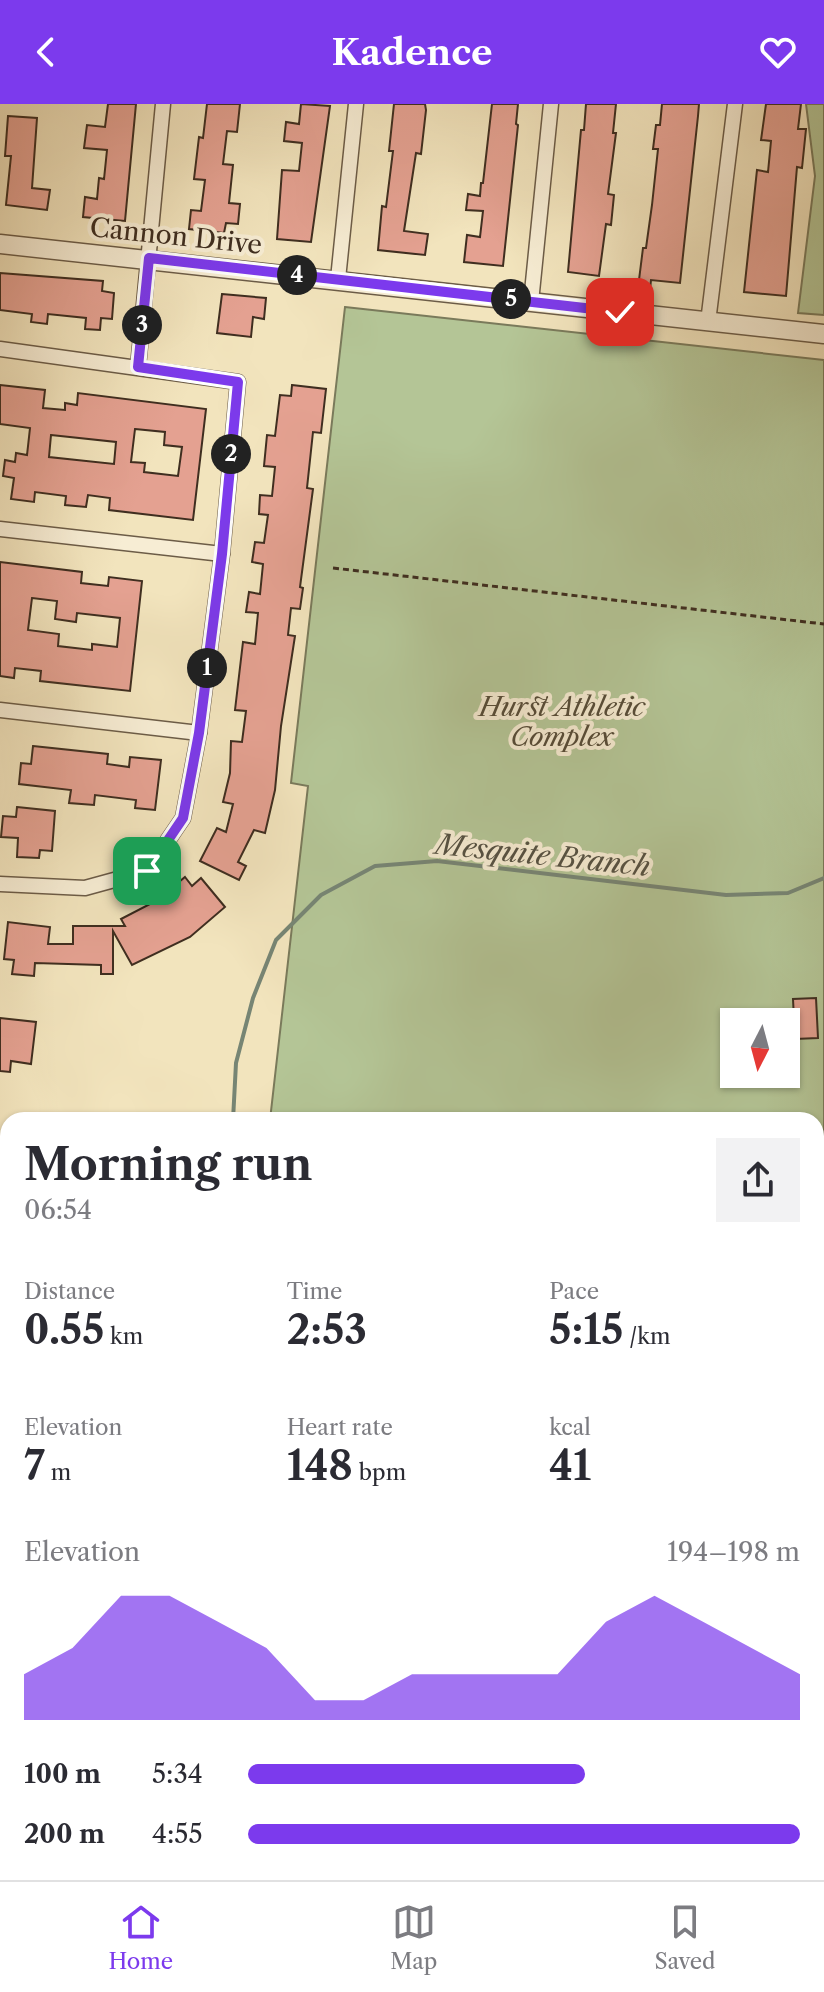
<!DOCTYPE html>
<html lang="en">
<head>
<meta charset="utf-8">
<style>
  body { margin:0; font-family:"Libre Caslon Text",serif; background:#f2f2f3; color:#2b2b33; height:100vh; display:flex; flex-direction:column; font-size:30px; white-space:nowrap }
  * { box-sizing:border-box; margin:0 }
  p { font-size:26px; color:#7c7c81 }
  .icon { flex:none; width:44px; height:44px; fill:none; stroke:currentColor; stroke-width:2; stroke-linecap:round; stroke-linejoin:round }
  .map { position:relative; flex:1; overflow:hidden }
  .details { position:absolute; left:0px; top:1008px; width:824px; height:768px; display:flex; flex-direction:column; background:#fff; border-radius:24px 24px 0 0; box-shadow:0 2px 6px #0004 }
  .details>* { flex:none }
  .needle { width:52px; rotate:186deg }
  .tools { position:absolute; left:720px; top:904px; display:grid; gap:16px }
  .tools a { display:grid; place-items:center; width:80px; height:80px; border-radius:0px; background:#fff; box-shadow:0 2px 6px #0004; font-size:40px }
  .pin { position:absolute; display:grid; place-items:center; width:68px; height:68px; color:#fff; margin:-34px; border-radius:16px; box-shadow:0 4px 12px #0006 }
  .km { position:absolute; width:40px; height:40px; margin:-20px; border-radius:50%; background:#222; color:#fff; font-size:22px; line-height:40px; text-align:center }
  .round { display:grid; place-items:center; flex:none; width:84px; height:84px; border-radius:0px; background:#f2f2f3 }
  .headline { display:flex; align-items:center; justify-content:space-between; height:136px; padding:0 24px }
  h1 { font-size:44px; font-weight:700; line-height:60px }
  .figures { display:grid; grid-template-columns:repeat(3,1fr); gap:12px; height:136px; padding:8px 24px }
  .figures div { display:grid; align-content:center }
  .figures b { font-size:40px; font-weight:700 }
  .figures small { font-size:22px; font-weight:400 }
  .figures p { font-size:22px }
  .chart { height:224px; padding:16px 24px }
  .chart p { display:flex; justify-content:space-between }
  .chart svg { width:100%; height:144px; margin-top:8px; fill:#7c3aed; opacity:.7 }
  ul { padding:0 24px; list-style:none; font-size:26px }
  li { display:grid; grid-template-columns:128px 96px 1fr; align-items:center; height:60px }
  li i { height:20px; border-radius:10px; background:#7c3aed }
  header { display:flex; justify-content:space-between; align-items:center; height:104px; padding:0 24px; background:#7c3aed; color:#fff; font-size:36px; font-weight:700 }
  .tabs { display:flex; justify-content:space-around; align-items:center; height:112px; border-top:2px solid #e1e1e2; background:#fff; font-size:22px; color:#7c7c81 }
  .tabs a { display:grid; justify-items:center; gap:4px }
  .tabs .selected { color:#7c3aed }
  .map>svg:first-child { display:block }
  .green { fill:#b4c596; stroke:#7a7a5b; stroke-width:2; fill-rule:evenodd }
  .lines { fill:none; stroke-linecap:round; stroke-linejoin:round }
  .stream { stroke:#778574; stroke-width:4 }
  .building { fill:#e4a191; stroke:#3f2e20; stroke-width:2; fill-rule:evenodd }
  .service-casing { stroke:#6c5c47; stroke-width:10 }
  .minor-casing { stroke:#6c5c47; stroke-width:17 }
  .tertiary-casing { stroke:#6c5c47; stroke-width:21 }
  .primary-casing { stroke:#3f2e20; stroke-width:25 }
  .path { stroke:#3f2e20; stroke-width:3; stroke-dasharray:6 4; stroke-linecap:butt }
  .service { stroke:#f7edd4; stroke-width:7 }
  .minor { stroke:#f7edd4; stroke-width:14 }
  .tertiary { stroke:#f7edd4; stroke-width:18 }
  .primary { stroke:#f2e4bd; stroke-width:22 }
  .route-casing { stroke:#fff; stroke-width:16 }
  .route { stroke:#7c3aed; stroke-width:10 }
  .labels { text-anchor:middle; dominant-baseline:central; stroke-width:8; stroke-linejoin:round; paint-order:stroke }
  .street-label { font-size:26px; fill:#3f2e20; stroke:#f7edd4 }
  .park-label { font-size:26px; font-style:italic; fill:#564c38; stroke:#f7edd4 }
  .water-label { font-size:28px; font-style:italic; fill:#565243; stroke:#f7edd4 }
</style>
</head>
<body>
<header><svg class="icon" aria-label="back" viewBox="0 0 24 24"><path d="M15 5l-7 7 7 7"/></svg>Kadence<svg class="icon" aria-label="heart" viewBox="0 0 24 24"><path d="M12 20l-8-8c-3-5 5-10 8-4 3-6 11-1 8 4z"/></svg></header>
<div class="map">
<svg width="824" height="1776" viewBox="0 0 824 1776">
  <rect width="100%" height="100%" fill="#f2e4bd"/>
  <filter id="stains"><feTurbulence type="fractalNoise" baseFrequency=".0025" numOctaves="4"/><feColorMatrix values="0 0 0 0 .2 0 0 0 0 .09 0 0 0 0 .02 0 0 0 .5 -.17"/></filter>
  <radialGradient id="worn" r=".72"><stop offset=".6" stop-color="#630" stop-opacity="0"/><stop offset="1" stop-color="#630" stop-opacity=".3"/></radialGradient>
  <!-- green -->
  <g class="green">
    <path d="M806,0h18v211l-26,-2 17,-137z"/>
    <path d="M345,203l479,53v853l-8,-1v-92h-546l38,-334 -17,-3zM734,918h52v52h-52z"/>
  </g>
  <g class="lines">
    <!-- stream -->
    <g class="stream">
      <path d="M233,1016l3,-57 17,-65 23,-58 45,-45 54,-29 62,-5 289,34 62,-2 36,-15"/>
      <path d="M0,1192l8,-3"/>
    </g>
  </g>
  <!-- building -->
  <g class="building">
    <path d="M108,0h28l-11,117 -42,-4 2,-20 12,2 2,-21 5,1 3,-29 -23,-2 3,-23 18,2z"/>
    <path d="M207,0h33l-3,28 -10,-1 -4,33 10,1 -4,38 11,1 -2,20 -12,-1 -2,10 -35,-4 2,-19 10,1 4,-31 -11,-1 5,-42 4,1z"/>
    <path d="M301,0l29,2 -19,136 -34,-3 5,-69 17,1 3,-28 -18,-2 2,-19 13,2z"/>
    <path d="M394,0h31l1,6 -5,44 -5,-1 -12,78 24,3 -3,21 -47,-5 4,-44 4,1 7,-56h-4z"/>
    <path d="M492,0h26l-2,20 2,1 -15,141 -39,-4 3,-27 13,2 3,-26 -17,-1 2,-16 12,2 1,-13h2z"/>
    <path d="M586,0h30l-3,29h3l-8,61 6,1 -3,30 -5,-1 -7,52 -31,-4 13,-142h3z"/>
    <path d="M662,0h37l-1,12 -18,167 -29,-3 -1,10 -12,-2 5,-40h3l6,-43 6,-56h-5l3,-24h4z"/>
    <path d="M766,0h35l-3,25h8l-4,39 -5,-1 -11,129 -42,-4 13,-122 11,2 3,-31 -10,-1z"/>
    <path d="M8,12l29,2 -5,70 18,2 -3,20 -41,-5 5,-49h-6z"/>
    <path d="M0,169l103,8 -1,10 12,2 -2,26 -11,-1 -1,12 -15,-1 1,-11 -38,-4 -1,10 -16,-2 1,-8 -32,-4z"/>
    <path d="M222,190l44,4 -2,21 -11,-2 -2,20 -34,-4z"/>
    <path d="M0,281l45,5 -2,18 22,2v-7l12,2 1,-12 128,16 -13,111 -84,-10 1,-12 -22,-3 -2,12 -21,-2 1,-9 -31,-4 -1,10 -23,-3 3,-21 -11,-2 2,-16 10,2 1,-9 11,2 3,-27 -30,-4zM135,325l30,3 -1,13 18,2 -4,29 -34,-4 1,-9 -14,-1zM51,331l65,7 -2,22 -65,-7z"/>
    <path d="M292,281l34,4 -5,44 -8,-1 -6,56 6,1 -13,98 3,1 -3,21 -9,-1 -3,27 7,1 -14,90 -6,64 -10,43 -11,-3 -16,32 8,4 -7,14 -39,-19 17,-33 9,4 7,-28 -10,-2 7,-29 1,-32 11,1 4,-31 -11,-1 8,-68 12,2 3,-31 -12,-1 3,-20 11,2 3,-30 -11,-2 3,-20 9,1 4,-28 -9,-1 1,-19 12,1 3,-29 -11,-1 3,-31 8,1 5,-41 11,1z"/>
    <path d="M0,458l82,10 -1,11 27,3 1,-9 33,4 -12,110 -90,-10 1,-10 -26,-3 -1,10 -14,-2zM32,494l25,3 -2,18 21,3 1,-9 43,5 -3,29 -25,-3v6l-34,-4 1,-12 -31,-4z"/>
    <path d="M33,642l75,8 -1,10 22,3 1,-10 31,3 -6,50 -20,-2 1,-8 -41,-5 -1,10 -25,-2 2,-13 -52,-6 2,-21 10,1z"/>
    <path d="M17,703l38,4 -3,40 -12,-1 -1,8 -22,-1 1,-19 -17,-1 2,-21 13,1z"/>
    <path d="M185,773l7,9 9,-8 24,29 -35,30 -58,28 -19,-34v43h-12v-9l-66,-2 -1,13 -22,-2 2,-14 -10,-1 4,-37 42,5 -2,17h25v-18h52l-4,-7 35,-18z"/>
    <path d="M816,894l2,40 -23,1 -2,-40z"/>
    <path d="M0,914l36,4 -5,42 -20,-3 -1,11 -10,-1z"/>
  </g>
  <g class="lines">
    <defs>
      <g id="service">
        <path d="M816,1141l8,4"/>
        <path d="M816,1307l8,-7"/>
        <path d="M816,1329l8,11"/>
        <path d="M816,1363l8,-6"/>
        <path d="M816,1413l8,-6"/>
        <path d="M816,1464l8,-6"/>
        <path d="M816,1510l8,-6"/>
        <path d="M816,1570l8,-6"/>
        <path d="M0,1588l8,-11"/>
        <path d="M816,1588l8,10"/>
        <path d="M0,1728l8,8"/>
        <path d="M343,1768l7,8"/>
        <path d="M615,1768l7,8"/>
        <path d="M22,1776l3,-8"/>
        <path d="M280,1776l9,-8"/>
        <path d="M313,1776l11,-8"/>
      </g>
      <g id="minor">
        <path d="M338,175l18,-175"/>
        <path d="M531,198l20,-198"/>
        <path d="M708,218l27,-218"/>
        <path d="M0,245l238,33 -16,172 -23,179 -16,85 -36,53 -62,17 -85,-4"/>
        <path d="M138,263l25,-263"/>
        <path d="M0,425l222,25"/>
        <path d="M0,606l199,23"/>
      </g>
      <g id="tertiary">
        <path d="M0,140l824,90"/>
        <path d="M298,1768l6,8"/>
      </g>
      <g id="primary">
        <path d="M816,1229l8,-6"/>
        <path d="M122,1776l11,-8"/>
      </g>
    </defs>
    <!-- service casing -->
    <use href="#service" class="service-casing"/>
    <!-- minor casing -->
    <use href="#minor" class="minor-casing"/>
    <!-- tertiary casing -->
    <use href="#tertiary" class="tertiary-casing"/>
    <!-- primary casing -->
    <use href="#primary" class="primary-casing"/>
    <!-- path -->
    <path class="path" d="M333,464l491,56"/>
    <!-- service -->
    <use href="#service" class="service"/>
    <!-- minor -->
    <use href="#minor" class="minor"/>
    <!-- tertiary -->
    <use href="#tertiary" class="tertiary"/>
    <!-- primary -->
    <use href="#primary" class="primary"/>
  </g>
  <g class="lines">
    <defs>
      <path id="route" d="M147,767l36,-53 16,-85 23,-179 16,-172 -100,-15 11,-109 471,54"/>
    </defs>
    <!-- route casing -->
    <use href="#route" class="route-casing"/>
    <!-- route -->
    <use href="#route" class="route"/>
  </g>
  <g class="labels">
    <!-- street labels -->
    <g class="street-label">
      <text transform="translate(176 132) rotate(6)">Cannon Drive</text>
    </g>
    <!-- park labels -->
    <g class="park-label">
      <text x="562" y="603">Hurst Athletic<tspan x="562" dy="30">Complex</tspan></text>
    </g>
    <!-- water labels -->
    <g class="water-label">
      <text transform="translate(543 751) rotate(6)">Mesquite Branch</text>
    </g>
  </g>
  <rect width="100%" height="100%" filter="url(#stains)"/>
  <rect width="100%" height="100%" fill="url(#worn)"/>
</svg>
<div class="tools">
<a><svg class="needle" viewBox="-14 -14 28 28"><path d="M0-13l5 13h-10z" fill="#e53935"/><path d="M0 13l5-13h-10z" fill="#7c7c81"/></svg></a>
</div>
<div class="pin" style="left:147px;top:767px;background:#1e9e55"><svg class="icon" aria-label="arrive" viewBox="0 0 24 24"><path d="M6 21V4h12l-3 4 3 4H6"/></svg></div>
<div class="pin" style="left:620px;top:208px;background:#d93025"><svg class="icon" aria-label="check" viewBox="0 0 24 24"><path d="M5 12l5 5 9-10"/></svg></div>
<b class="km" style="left:207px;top:564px">1</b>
<b class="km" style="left:231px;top:350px">2</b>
<b class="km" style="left:142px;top:221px">3</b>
<b class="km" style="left:297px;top:171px">4</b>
<b class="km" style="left:511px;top:195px">5</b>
<section class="details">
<div class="headline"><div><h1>Morning run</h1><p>06:54</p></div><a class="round"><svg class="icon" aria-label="share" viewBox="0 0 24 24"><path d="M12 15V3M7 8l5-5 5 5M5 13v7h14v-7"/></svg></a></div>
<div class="figures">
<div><p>Distance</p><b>0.55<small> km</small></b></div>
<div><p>Time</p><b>2:53</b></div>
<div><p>Pace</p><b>5:15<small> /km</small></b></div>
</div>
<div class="figures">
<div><p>Elevation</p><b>7<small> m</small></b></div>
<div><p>Heart rate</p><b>148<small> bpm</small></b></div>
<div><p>kcal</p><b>41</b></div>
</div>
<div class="chart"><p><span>Elevation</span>194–198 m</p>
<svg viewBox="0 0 160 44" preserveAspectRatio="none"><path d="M0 44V30L10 22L20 6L30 6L40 14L50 22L60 38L70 38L80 30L90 30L100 30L110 30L120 14L130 6L140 14L150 22L160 30V44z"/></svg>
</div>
<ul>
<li><b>100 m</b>5:34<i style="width:61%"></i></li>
<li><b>200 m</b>4:55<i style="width:100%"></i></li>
</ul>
</section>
</div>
<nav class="tabs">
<a class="selected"><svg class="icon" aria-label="home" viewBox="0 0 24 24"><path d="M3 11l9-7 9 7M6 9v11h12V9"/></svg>Home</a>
<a><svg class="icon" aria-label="map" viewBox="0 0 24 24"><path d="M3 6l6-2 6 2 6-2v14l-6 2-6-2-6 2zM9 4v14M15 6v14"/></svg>Map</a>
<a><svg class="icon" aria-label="saved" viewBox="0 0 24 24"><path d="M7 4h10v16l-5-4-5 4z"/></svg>Saved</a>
</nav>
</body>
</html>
